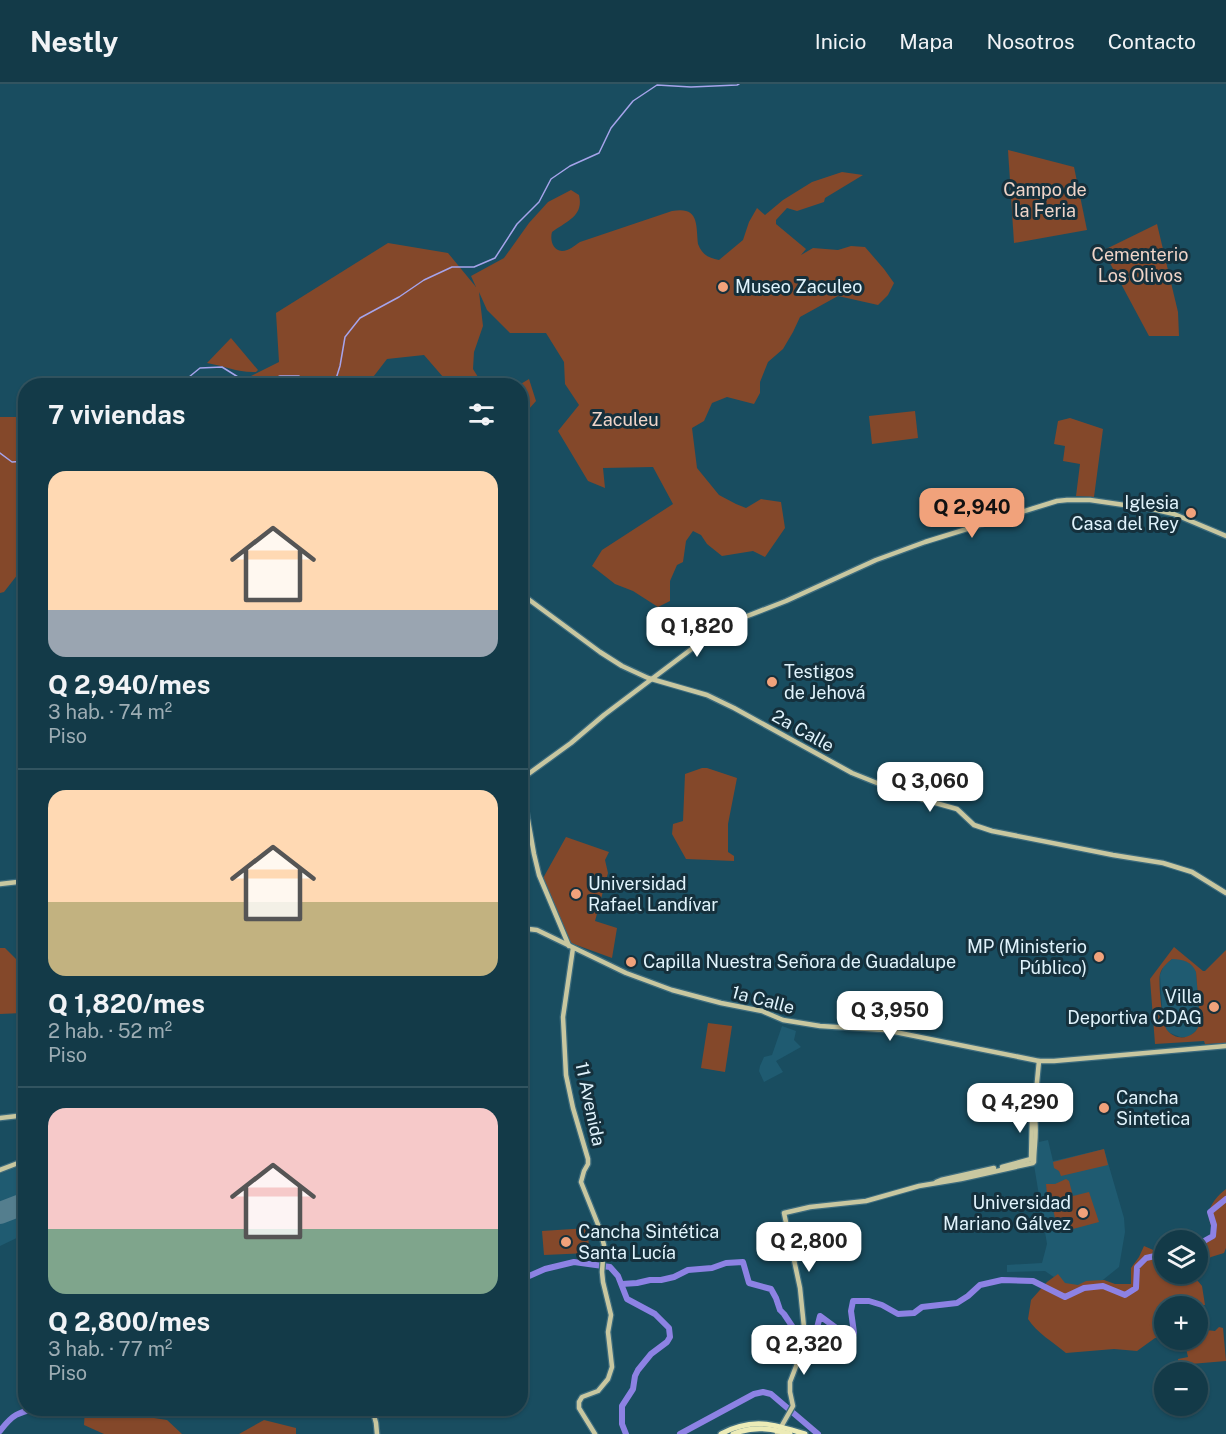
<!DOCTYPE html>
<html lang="es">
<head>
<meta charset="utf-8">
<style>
  body { margin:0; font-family:"Public Sans",sans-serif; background:#204552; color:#f1f3f6; height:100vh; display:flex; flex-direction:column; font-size:22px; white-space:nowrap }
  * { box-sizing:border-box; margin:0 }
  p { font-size:20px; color:#9dadb4 }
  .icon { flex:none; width:33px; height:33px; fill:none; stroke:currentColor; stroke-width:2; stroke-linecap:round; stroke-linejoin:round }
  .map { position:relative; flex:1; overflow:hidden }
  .sheet { position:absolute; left:18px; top:294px; width:510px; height:1038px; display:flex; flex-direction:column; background:#133a48; border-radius:24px; box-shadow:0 2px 4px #0004,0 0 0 2px #325460 }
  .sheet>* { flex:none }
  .tools { position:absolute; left:1154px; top:1146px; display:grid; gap:12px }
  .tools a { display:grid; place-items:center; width:54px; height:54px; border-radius:50%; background:#133a48; box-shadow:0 2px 4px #0004,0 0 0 2px #325460; font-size:30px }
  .price { position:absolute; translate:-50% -51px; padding:0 14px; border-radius:12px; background:#fff; color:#222; font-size:20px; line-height:39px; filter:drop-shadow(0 2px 3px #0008) }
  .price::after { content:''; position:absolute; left:50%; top:36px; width:18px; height:14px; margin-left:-9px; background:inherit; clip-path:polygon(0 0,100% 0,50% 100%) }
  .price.active { background:#f1a27b; color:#111 }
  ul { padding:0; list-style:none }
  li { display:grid; align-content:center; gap:12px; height:318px; padding:0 30px }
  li+li { border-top:2px solid #325460 }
  li span { display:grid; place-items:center; height:186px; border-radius:18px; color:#555 }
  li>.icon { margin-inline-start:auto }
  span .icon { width:108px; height:108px; fill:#fffc; stroke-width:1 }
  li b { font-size:26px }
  h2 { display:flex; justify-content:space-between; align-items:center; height:72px; padding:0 30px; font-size:26px }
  header { display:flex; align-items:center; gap:36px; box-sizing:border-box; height:84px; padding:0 30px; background:#133a48; border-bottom:2px solid #325460 }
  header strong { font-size:28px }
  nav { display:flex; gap:33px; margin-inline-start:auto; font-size:21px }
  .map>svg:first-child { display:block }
  .built { fill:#1f5b71 }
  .green { fill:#84482a; fill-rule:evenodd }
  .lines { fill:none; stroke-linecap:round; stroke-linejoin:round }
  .stream { stroke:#a6a4eb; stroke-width:1.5 }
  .river { stroke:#8d82e4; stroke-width:6 }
  .runway { stroke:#547e8e; stroke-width:22 }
  .secondary-casing { stroke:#3d6b7c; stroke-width:7 }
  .primary-casing { stroke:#3d6b7c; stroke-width:8 }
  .secondary { stroke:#c8c7a0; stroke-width:4.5 }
  .primary { stroke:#ecebb7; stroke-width:5 }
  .poi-dot { fill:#f1a27b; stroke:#15303c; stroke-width:2 }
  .labels { text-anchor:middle; stroke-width:6; stroke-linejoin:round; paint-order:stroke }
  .park-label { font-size:18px; fill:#efd4c8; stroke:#15303c }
  .poi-label { font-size:18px; fill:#e0f3fc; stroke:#15303c; text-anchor:start }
  .street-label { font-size:18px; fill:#e0f3fc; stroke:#15303c }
</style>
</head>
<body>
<header>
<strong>Nestly</strong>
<nav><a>Inicio</a><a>Mapa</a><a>Nosotros</a><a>Contacto</a></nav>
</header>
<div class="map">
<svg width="1226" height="1350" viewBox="0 0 1226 1350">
  <rect width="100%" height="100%" fill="#194d60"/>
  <!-- built -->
  <g class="built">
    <path d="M1172 875H1181L1188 878 1195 884 1196 888 1200 938 1198 945 1189 953H1180L1170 949 1166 946 1163 937 1160 891 1164 881Z"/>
    <path d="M782 942 796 947 794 956 801 963 776 977 783 988 764 998 759 987 760 982 764 973 772 971Z"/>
    <path d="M1048 1056 1053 1077 1104 1065 1124 1134 1125 1148 1119 1183 1099 1199 1074 1204 1061 1198 1045 1187 1007 1188V1181L1042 1179 1047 1160 1034 1081 1039 1058Z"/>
    <path d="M25 1080V1150L0 1162V1090Z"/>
  </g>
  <!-- green -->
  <g class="green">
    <path d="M1008 66 1074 83 1087 146 1014 159Z"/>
    <path d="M842 88 863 91 825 114 824 118 797 127 787 124 776 136V140L806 165 801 171 813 164 838 166 851 162 865 163 884 185 894 199 888 211 878 221 838 212 800 233 793 248 783 265 768 278 760 298V309L754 320 727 313 712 319 704 337 692 344 697 384 719 411 736 420 746 424 761 415 781 418 785 444 765 473 753 467 722 472 707 460 701 451 693 447 686 457 683 478 677 481 670 497V517L658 523 633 507 615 500 592 482 602 466 673 420 653 383 603 384 605 404 588 397 558 347 579 321 565 300 564 278 546 249H510L487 226 479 208 483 242 474 268 473 285 483 301H450L424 271 387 275 367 301H233L279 278 276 229 388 159 448 169 476 203 471 192 504 174 529 139 548 118 571 106 579 111C584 132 567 137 552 148 550 155 552 166 562 167 569 167 575 161 580 158L672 127C699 122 696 140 698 160 702 171 709 174 719 176L743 156 749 138 757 124 765 131 783 116 812 98Z"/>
    <path d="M1157 140 1178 228 1179 252H1149L1104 168V166Z"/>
    <path d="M231 254 258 286 256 288C239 289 224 282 207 279Z"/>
    <path d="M169 292 208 301H121Z"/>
    <path d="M529 295 536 317 521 334 520 302 519 301Z"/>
    <path d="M915 327 918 354 872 360 869 332Z"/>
    <path d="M0 333H26L25 481 4 508 0 509Z"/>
    <path d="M1070 334 1103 345 1094 413 1076 412 1080 380 1063 377 1065 362 1054 360 1058 337Z"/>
    <path d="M702 684H707L737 694 728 740V768L734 772V777L686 775 672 750 673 740 683 737 685 690Z"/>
    <path d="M566 753 609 768 605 776 608 789 595 837 617 844 612 874 571 859 542 796Z"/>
    <path d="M1174 863 1203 887H1205L1226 866V959L1205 960 1204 957 1155 960 1150 895ZM1172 875C1183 875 1192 878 1196 888L1200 938C1197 954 1177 959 1167 946 1162 940 1158 897 1160 890 1162 883 1167 879 1172 875Z"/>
    <path d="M0 864H5L21 880 23 929 0 930Z"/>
    <path d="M708 939 732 942 725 988 701 984Z"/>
    <path d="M1104 1065 1108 1081 1061 1092 1059 1087 1054 1084 1053 1078Z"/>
    <path d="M1066 1095 1069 1097 1073 1112 1089 1108 1099 1138 1058 1149 1050 1110H1047L1046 1100H1055Z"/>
    <path d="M1226 1105V1164L1224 1169 1211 1173 1197 1182V1160L1212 1150C1213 1143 1208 1137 1209 1130 1209 1121 1219 1110 1226 1105Z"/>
    <path d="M588 1144 589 1169 544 1171 542 1147Z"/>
    <path d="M1144 1162 1158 1168H1164V1190H1192L1202 1202 1205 1221 1164 1222V1256H1166L1162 1259 1160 1254H1155L1137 1267 1114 1265 1066 1269C1053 1258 1037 1249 1028 1235L1031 1216 1047 1198 1058 1190 1065 1199 1078 1201 1086 1197 1104 1196 1115 1200H1131V1184L1139 1173Z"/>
    <path d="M1219 1243 1223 1244 1226 1277 1179 1281 1178 1275 1188 1273 1184 1256H1197V1245L1215 1247Z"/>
    <path d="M85 1325H116L128 1330 167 1336 182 1350H104L84 1341Z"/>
    <path d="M264 1336 296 1344V1350H239Z"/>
  </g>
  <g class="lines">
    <!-- stream -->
    <g class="stream">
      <path d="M178 302 200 284 222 283 246 298 255 300 262 299 280 292H299L313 302"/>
      <path d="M332 302 335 298 340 282 345 253 360 234 399 213 424 196 452 183H474L495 174 517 140 539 118 551 95 570 82 599 69 611 44 633 17 657 1 691 3 737 1 739 0"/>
      <path d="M0 369 12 378 26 377"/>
    </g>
    <!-- river -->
    <g class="river">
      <path d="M1197 1161 1213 1152 1214 1141 1210 1128 1226 1115"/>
      <path d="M520 1196 545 1185 574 1178 610 1183 618 1192 627 1215 655 1230 669 1244 670 1253 667 1258 651 1270 638 1286 635 1292 633 1305 622 1322V1340L626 1350"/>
      <path d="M622 1200 637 1199 650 1196H661L674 1193 688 1186 712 1184 726 1179 743 1178 749 1199 771 1205 776 1214 780 1226 784 1230 802 1257 811 1259 815 1252 820 1232 847 1252 854 1249 851 1227 853 1217H869L882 1221 898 1230 914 1229 922 1223 957 1219 968 1212 980 1201 1002 1196 1033 1197 1065 1213 1084 1204 1103 1202 1125 1211 1136 1204 1137 1183 1146 1174 1164 1170"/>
      <path d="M0 1347C13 1330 17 1329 38 1324"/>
      <path d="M680 1350 754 1310 763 1308 771 1310 818 1350"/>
    </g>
    <!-- runway -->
    <path class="runway" d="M0 1129 26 1119"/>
    <!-- secondary casing -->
    <g class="secondary-casing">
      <g id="secondary">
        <path d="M520 509 600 568 622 582 648 594 707 611 734 624 852 689 907 711 957 725 974 741 992 747 1113 771 1163 779 1192 788 1226 809"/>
        <path d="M520 691 534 770 539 791 569 862"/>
        <path d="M520 696 571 659 604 631 730 536H737L786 517 876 476 925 458 1057 417 1067 416H1090L1152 425 1174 430 1226 452"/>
        <path d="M0 800 26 797"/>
        <path d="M520 844 537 846 626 889 645 896 672 906 721 919 762 927 783 936 820 942 885 946 1039 977H1054L1226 962"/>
        <path d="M573 864 563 933 566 991 573 1024 588 1075V1080L584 1087 581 1098 599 1143 604 1161 602 1188 603 1198 611 1231 608 1248 612 1283 608 1295 598 1307 582 1313 579 1318V1324L595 1350"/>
        <path d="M0 1034 26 1031"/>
        <path d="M1002 1083 1031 1075 1032 1033 1034 1029 1039 977"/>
        <path d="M0 1086 26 1076"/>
        <path d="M936 1098 941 1096 994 1084"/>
        <path d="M372 1324 376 1339 377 1350"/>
        <path d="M777 1350 793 1322 790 1308V1298L805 1259V1253L800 1204 784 1129 810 1123 866 1117 919 1102 961 1095 1033 1079 1034 1078C1034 1062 1038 1045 1034 1029"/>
      </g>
    </g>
    <!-- primary casing -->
    <g class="primary-casing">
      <g id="primary">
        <path d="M721 1350C752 1333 774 1340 805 1350"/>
        <path d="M733 1350C753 1342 770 1344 790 1350"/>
      </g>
    </g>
    <!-- secondary -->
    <use href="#secondary" class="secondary"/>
    <!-- primary -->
    <use href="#primary" class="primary"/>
  </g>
  <!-- markers -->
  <g class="poi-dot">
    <circle cx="723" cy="203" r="6"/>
    <circle cx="1191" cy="429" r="6"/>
    <circle cx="772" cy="598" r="6"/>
    <circle cx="576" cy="810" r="6"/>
    <circle cx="1099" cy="873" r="6"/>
    <circle cx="631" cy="878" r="6"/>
    <circle cx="1214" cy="923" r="6"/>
    <circle cx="1104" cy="1024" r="6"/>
    <circle cx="1083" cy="1129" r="6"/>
    <circle cx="566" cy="1158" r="6"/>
  </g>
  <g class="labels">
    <!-- park labels -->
    <g class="park-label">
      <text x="1045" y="112">Campo de<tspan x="1045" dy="21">la Feria</tspan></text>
      <text x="1140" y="177">Cementerio<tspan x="1140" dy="21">Los Olivos</tspan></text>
      <text x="625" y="342">Zaculeu</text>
    </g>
    <!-- poi labels -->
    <g class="poi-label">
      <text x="735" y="209">Museo Zaculeo</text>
      <text x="1179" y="425" text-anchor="end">Iglesia<tspan x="1179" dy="21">Casa del Rey</tspan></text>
      <text x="784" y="594">Testigos<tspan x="784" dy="21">de Jehová</tspan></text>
      <text x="588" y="806">Universidad<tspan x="588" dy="21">Rafael Landívar</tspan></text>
      <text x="1087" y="869" text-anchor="end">MP (Ministerio<tspan x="1087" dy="21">Público)</tspan></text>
      <text x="643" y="884">Capilla Nuestra Señora de Guadalupe</text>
      <text x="1202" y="919" text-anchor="end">Villa<tspan x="1202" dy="21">Deportiva CDAG</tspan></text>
      <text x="1116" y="1020">Cancha<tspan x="1116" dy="21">Sintetica</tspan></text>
      <text x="1071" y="1125" text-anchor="end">Universidad<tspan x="1071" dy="21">Mariano Gálvez</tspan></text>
      <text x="578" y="1154">Cancha Sintética<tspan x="578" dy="21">Santa Lucía</tspan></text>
    </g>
    <!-- street labels -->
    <g class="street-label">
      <text transform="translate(803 647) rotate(29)" y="6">2a Calle</text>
      <text transform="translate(763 916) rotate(15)" y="6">1a Calle</text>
      <text transform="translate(590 1020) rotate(78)" y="6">11 Avenida</text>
    </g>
  </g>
</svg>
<div class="tools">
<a><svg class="icon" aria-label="layers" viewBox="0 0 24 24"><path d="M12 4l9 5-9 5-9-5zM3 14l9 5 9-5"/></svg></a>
<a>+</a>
<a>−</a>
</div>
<b class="price active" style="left:972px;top:455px">Q 2,940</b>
<b class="price" style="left:697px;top:574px">Q 1,820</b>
<b class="price" style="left:930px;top:729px">Q 3,060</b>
<b class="price" style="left:890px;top:958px">Q 3,950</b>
<b class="price" style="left:1020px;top:1050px">Q 4,290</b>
<b class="price" style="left:809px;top:1189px">Q 2,800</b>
<b class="price" style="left:804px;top:1292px">Q 2,320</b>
<section class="sheet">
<h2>7 viviendas<svg class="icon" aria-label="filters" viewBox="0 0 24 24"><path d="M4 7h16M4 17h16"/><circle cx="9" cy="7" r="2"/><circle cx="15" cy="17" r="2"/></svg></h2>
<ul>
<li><span style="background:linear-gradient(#ffd9b3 75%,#9aa5b1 0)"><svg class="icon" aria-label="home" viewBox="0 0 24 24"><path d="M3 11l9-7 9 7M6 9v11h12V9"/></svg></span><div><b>Q 2,940/mes</b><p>3 hab. · 74 m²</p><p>Piso</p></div></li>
<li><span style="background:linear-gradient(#ffd9b3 60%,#c2b280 0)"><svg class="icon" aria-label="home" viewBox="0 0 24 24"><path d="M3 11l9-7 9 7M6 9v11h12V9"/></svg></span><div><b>Q 1,820/mes</b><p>2 hab. · 52 m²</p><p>Piso</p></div></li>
<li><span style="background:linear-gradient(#f6c9c9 65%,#7fa58c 0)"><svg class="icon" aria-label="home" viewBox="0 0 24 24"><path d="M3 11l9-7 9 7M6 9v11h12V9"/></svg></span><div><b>Q 2,800/mes</b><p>3 hab. · 77 m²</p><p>Piso</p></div></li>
</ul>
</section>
</div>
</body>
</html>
